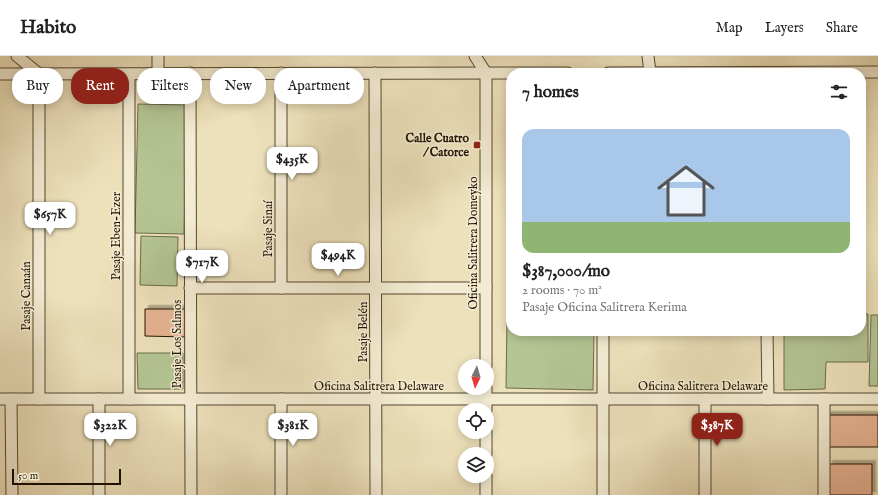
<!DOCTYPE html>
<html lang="en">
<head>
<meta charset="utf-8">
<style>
  body { margin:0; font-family:"IM FELL English",serif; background:#f6f6f6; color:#222; height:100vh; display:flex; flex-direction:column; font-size:15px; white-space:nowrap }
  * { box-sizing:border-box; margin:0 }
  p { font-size:13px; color:#767676 }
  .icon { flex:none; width:22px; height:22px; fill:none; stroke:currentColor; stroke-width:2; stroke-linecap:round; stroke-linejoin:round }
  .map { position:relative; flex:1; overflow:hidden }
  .side { position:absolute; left:506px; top:12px; width:360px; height:268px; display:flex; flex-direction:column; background:#fff; border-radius:16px; box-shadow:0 2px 10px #0003 }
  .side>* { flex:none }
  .guide { position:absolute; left:12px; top:12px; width:380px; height:36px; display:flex; gap:8px }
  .needle { width:26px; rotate:185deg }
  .fabs { position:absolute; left:458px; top:303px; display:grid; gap:8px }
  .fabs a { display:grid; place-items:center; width:36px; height:36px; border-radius:50%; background:#fff; box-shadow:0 2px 10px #0003; font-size:20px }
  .scale { position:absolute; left:12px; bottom:10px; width:109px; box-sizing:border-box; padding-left:4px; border:2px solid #221301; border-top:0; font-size:11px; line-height:14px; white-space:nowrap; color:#221301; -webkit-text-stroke:3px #f3ecd3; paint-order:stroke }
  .price { position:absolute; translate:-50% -34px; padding:0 9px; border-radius:8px; background:#fff; color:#222; font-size:13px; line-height:26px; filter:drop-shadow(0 1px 2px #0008) }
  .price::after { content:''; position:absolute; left:50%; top:24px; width:12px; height:9px; margin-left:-6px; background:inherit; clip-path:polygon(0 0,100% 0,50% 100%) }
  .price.current { background:#8f2418; color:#fff }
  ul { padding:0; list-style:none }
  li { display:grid; align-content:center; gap:8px; height:212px; padding:0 16px }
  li+li { border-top:1px solid #e0e0e0 }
  li span { display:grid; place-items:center; height:124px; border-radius:12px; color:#555 }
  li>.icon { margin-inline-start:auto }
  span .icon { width:72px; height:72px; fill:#fffc; stroke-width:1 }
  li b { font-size:17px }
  h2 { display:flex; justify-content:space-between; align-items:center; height:48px; padding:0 16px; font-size:17px }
  .pill { padding:0 14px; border-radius:16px; background:#fff; box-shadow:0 2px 10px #0003; font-size:14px; line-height:36px }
  .pill.current { background:#8f2418; color:#fff }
  header { display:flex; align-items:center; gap:24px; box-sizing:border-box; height:56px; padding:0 20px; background:#fff; border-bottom:1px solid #e0e0e0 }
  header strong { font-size:19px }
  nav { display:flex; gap:22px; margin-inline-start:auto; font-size:14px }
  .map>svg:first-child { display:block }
  .green { fill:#b4c493; stroke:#6b6c4a }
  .building { fill:#e6b393; stroke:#221301; filter:url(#shadow) }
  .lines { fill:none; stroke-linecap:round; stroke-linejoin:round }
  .minor-casing { stroke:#554630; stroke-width:13 }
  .minor { stroke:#f3ecd3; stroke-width:11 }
  .poi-dot { fill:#8f2418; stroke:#f3ecd3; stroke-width:1.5 }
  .labels { text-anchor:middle; stroke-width:3; stroke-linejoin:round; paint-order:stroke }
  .poi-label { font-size:12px; font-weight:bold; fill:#221301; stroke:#f3ecd3; text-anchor:end }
  .street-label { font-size:12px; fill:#221301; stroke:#f3ecd3 }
</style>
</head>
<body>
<header>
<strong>Habito</strong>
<nav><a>Map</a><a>Layers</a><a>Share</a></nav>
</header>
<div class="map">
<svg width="878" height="439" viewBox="0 0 878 439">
  <defs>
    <filter id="shadow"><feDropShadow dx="3.5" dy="-3.5" stdDeviation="0" flood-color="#0004"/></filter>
  </defs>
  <rect width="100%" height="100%" fill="#ede1bb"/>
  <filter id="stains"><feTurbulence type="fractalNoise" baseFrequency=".005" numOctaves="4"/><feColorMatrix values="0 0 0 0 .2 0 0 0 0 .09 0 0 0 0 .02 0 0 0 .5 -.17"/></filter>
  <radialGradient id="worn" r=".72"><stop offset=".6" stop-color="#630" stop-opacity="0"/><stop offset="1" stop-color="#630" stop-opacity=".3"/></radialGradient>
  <!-- green -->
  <g class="green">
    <path d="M138 48 187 49 184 178 135 177Z"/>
    <path d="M141 180 178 181 177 230 140 229Z"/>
    <path d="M508 192H511V275H594L593 334 506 332Z"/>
    <path d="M861 258H868V306H826L825 333 784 334V275H861Z"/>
    <path d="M871 259H878V330H869Z"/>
    <path d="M137 297H183V333H138Z"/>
  </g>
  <!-- building -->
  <g class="building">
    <path d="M145 253H186V281L145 280Z"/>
    <path d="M827 359H878V391H826Z"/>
    <rect x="829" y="408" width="43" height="31"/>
  </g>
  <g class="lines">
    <!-- minor casing -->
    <g class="minor-casing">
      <g id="minor">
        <path d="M17 0 39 18V343"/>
        <path d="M158 0V18"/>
        <path d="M475 0 486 17V310"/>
        <path d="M648 0 650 16"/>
        <path d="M190 17 191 439"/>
        <path d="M281 17V232"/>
        <path d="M375 17 376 439"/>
        <path d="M608 17 878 16"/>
        <path d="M0 18 568 17"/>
        <path d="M129 18V343"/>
        <path d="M190 232H486"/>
        <path d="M603 275V439"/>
        <path d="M767 275 768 343"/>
        <path d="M486 332V354"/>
        <path d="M0 343H878"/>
        <path d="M11 343 12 439"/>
        <path d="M99 343V439"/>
        <path d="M281 343V439"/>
        <path d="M705 343V439"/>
        <path d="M824 343V439"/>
        <path d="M486 376V398"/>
        <path d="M486 420V439"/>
      </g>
    </g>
    <!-- minor -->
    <use href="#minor" class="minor"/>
  </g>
  <!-- markers -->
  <rect class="poi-dot" x="473" y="85" width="8" height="8" rx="2"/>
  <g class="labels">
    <!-- poi labels -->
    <g class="poi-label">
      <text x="469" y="86">Calle Cuatro<tspan x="469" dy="14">/ Catorce</tspan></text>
    </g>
    <!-- street labels -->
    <g class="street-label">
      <text transform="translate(268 173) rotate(-90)" y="4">Pasaje Sinaí</text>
      <text transform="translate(116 180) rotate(-90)" y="4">Pasaje Eben-Ezer</text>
      <text transform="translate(473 187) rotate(-90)" y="4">Oficina Salitrera Domeyko</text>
      <text transform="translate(26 240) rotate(-90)" y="4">Pasaje Canaán</text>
      <text transform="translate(363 276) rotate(-90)" y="4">Pasaje Belén</text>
      <text transform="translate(177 288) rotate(-90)" y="4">Pasaje Los Salmos</text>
      <text x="379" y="334">Oficina Salitrera Delaware</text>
      <text x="703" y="334">Oficina Salitrera Delaware</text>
    </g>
  </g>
  <rect width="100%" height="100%" filter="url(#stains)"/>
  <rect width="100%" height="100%" fill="url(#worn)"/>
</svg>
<div class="fabs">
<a><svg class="needle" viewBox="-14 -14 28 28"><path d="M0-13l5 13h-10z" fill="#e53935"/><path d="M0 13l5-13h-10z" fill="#767676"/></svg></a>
<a><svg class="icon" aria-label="locate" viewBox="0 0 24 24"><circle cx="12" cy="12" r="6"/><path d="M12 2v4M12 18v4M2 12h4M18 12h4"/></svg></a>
<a><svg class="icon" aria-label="layers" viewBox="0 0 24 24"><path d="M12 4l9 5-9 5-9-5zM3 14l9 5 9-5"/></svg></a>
</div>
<div class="scale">50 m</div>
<b class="price" style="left:292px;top:125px">$435K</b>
<b class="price" style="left:50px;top:180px">$657K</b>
<b class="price" style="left:338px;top:221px">$494K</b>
<b class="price" style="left:202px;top:228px">$717K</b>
<b class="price" style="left:110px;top:391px">$322K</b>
<b class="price" style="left:293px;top:391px">$381K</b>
<b class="price current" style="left:717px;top:391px">$387K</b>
<div class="guide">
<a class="pill">Buy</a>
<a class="pill current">Rent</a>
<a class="pill">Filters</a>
<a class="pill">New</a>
<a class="pill">Apartment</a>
</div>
<section class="side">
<h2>7 homes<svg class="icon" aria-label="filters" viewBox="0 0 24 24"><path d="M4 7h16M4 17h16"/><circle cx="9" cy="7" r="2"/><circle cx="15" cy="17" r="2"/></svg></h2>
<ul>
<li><span style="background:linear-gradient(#a9c7e8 75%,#8fb573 0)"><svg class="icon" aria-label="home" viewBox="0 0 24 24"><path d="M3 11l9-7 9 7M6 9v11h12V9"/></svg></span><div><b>$387,000/mo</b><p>2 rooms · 70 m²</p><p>Pasaje Oficina Salitrera Kerima</p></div></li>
</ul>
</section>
</div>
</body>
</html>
